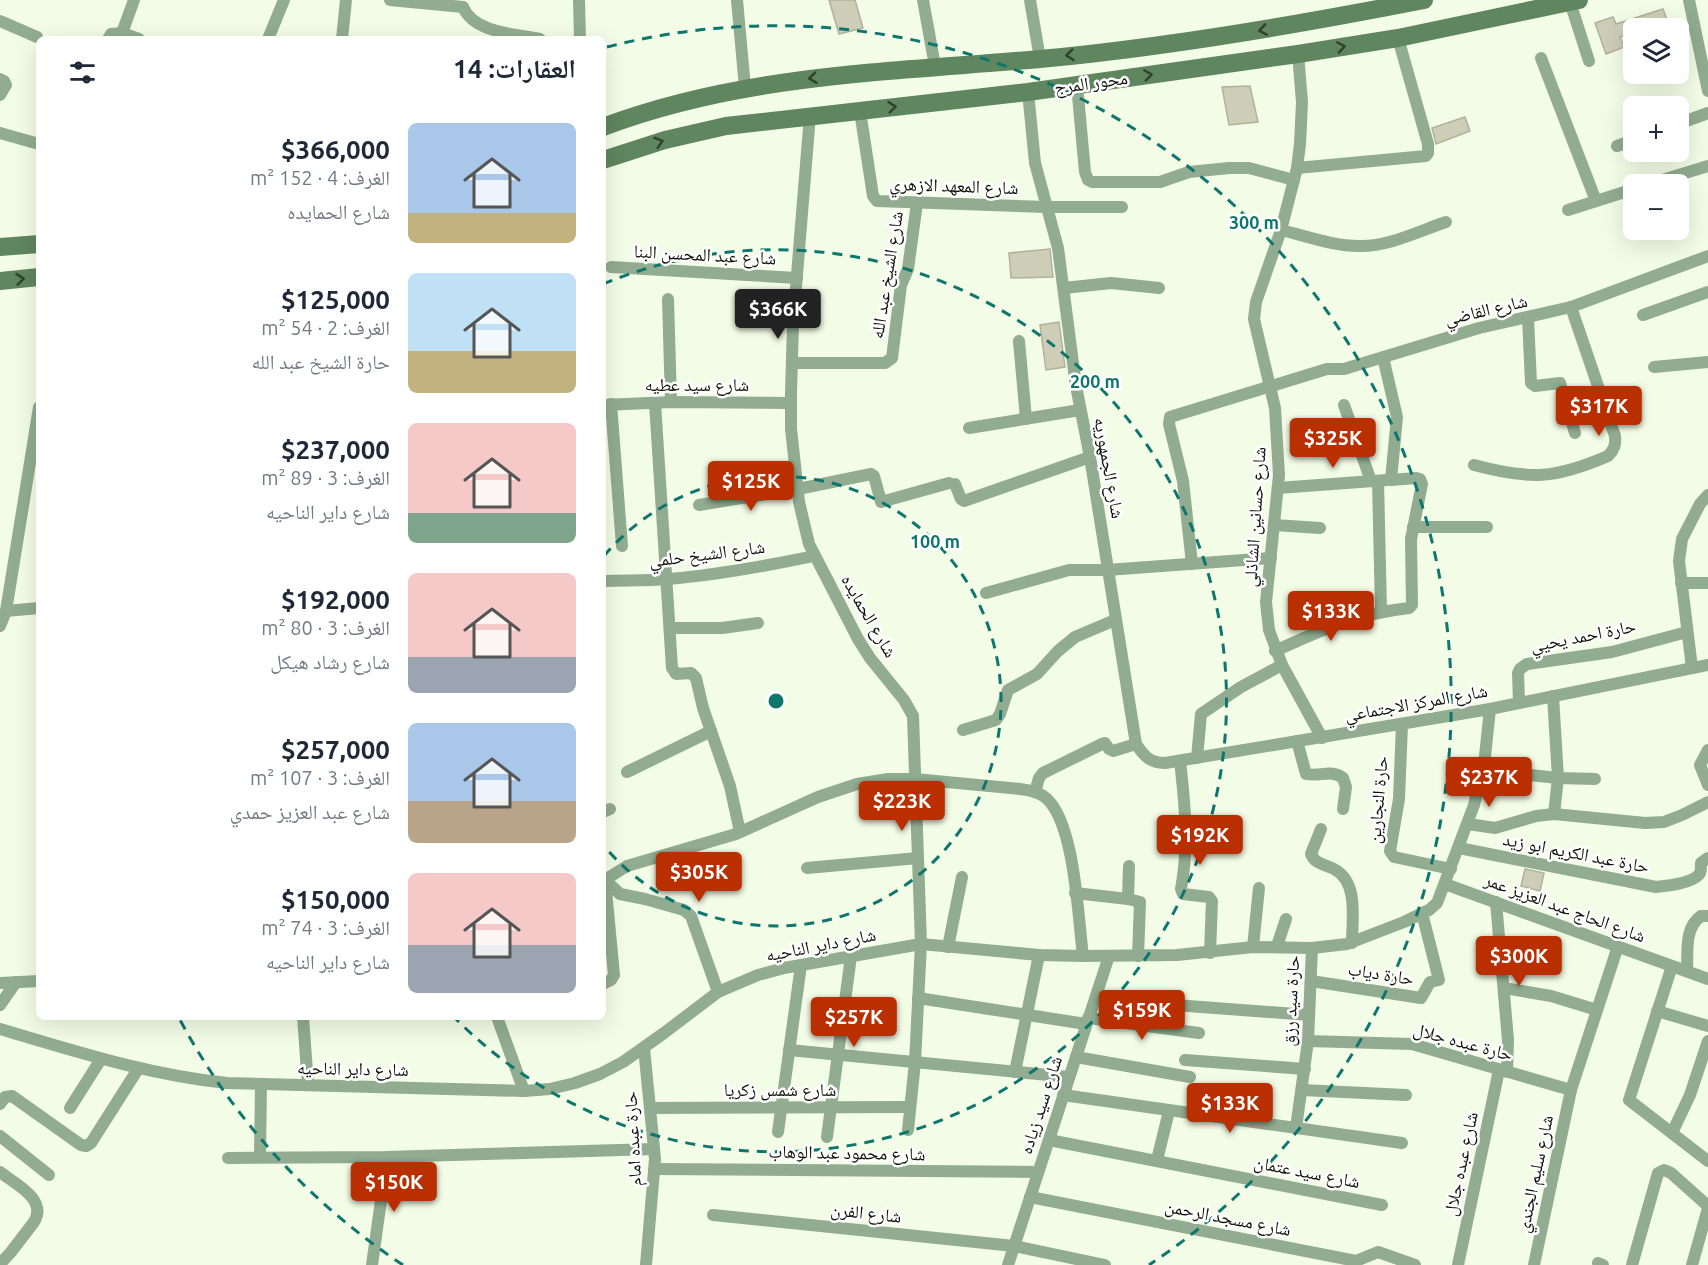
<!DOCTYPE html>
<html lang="ar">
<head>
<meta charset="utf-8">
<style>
  body { margin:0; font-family:Ubuntu,"Noto Naskh Arabic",sans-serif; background:#f2f2f3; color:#1f2937; direction:rtl; height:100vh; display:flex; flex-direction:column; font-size:22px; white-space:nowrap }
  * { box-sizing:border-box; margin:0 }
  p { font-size:20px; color:#747a83 }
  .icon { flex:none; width:33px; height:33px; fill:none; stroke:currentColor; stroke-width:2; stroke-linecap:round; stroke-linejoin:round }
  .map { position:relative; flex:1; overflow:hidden; direction:ltr }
  .sheet { position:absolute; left:36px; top:36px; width:570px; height:984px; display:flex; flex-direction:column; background:#fff; border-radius:9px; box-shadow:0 6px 24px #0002; direction:rtl }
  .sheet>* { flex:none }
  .controls { position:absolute; left:1623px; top:18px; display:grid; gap:12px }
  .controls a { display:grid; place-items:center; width:66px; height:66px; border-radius:9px; background:#fff; box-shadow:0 6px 24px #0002; font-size:30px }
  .price { position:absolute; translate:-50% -51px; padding:0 14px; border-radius:6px; background:#b92f00; color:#fff; font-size:20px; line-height:39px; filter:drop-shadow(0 2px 3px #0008) }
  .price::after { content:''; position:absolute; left:50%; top:36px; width:18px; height:14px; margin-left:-9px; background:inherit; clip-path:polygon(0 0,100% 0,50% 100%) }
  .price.current { background:#222; color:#fff }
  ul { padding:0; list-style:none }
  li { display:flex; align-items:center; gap:18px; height:150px; padding:0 30px }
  li span { display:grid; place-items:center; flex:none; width:168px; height:120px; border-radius:9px; color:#555 }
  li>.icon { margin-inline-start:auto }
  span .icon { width:72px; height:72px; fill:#fffc; stroke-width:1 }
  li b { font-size:26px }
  h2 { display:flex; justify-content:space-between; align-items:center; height:72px; padding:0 30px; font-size:26px }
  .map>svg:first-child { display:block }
  .building { fill:#ceceb8; stroke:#b1b19c; stroke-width:1.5 }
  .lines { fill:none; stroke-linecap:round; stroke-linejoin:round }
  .street { stroke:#91ac90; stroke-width:12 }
  .secondary { stroke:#5f865e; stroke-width:18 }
  .oneway { stroke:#30412d }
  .ring { fill:none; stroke:#0f766e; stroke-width:3; stroke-dasharray:10 8 }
  .labels { text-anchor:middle; stroke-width:5; stroke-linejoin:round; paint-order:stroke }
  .street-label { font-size:18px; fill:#10130c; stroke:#fff }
  .centre { fill:#0f766e; stroke:#fff; stroke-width:3 }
  .ring-label { font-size:18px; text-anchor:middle; font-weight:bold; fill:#0f766e; stroke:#fff; stroke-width:5; stroke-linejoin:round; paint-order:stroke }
</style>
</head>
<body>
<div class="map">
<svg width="1708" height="1265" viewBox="0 0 1708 1265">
  <rect width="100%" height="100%" fill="#f3fce6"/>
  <!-- building -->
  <g class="building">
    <path d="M829 0H855L863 28 839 34Z"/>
    <path d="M1663 9 1670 28H1634V33L1620 37 1624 47 1606 54 1595 23 1613 17 1616 24Z"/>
    <path d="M1250 86 1258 122 1229 125 1222 87Z"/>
    <path d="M1465 117 1470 131 1436 144 1432 128Z"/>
    <path d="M1050 249 1053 277 1011 278 1009 253Z"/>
    <path d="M1059 322 1065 367 1046 370 1040 325Z"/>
    <path d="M1525 869 1544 873 1540 891 1521 886Z"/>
  </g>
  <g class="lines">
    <!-- street -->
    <g class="street">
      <path d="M390 0 463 7"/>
      <path d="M579 0 580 39"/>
      <path d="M737 0 745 88"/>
      <path d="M923 0 935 66"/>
      <path d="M1030 0 1040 59"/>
      <path d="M1689 0 1708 91"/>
      <path d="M1570 2 1589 61"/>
      <path d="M463 7C474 33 515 34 540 39"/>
      <path d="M0 21 37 37"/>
      <path d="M122 33 134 0"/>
      <path d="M108 39 111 34 122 33 139 39"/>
      <path d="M268 39 284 0"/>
      <path d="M342 39 346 0"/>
      <path d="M1298 54 1302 102 1300 144 1297 168 1281 230 1256 302 1254 319 1275 408 1279 475 1266 602 1269 630 1282 665 1322 738"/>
      <path d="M1541 58 1596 201"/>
      <path d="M0 79 4 81 6 85 0 95"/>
      <path d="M1077 85 1085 172 1088 180 1092 182H1160L1189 172 1229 168H1249L1294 180"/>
      <path d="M1028 92 1035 163 1058 248 1076 386 1090 457 1136 744C1144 756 1150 763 1165 763L1490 709 1708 665"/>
      <path d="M860 111 873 196 877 201 1047 207H1122"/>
      <path d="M810 115 793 324 791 393V429L799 502 809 544 858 639 870 658 904 700 913 716 921 944 915 1062 908 1130"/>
      <path d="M1678 124 1708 113"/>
      <path d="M0 133 39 144"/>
      <path d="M1617 146 1634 140"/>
      <path d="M1297 168 1426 156 1428 153V144L1398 38"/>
      <path d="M1649 184 1708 166"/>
      <path d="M1568 210 1634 189"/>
      <path d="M1281 230C1306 236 1333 246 1359 246 1388 247 1419 231 1446 222"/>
      <path d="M611 267 797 278"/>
      <path d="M1064 288 1111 283 1159 288"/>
      <path d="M668 299 671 402"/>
      <path d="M1643 315 1708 292"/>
      <path d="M1528 318 1531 383 1535 386 1560 383 1575 433"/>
      <path d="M1019 341 1026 419"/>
      <path d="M792 363H885L892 358 901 285 908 269 917 203"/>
      <path d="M1654 367 1708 362"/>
      <path d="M655 403 672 668 676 674 691 673 696 678 703 708 730 786 740 832"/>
      <path d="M611 404 622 546"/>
      <path d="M603 405 671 402 791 403"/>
      <path d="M1344 405 1371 481"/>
      <path d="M969 428 1080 410"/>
      <path d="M1474 465C1530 480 1555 479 1608 456 1614 450 1616 445 1615 436L1571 307"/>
      <path d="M1378 481 1381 611"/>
      <path d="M955 484 961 499 964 501 1090 457"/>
      <path d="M1278 488 1387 480"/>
      <path d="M699 505 798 489 871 474 874 476 881 502 949 483"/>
      <path d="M1274 525 1320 528"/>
      <path d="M1413 527H1487"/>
      <path d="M1192 564 1183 481 1169 424 1170 417 1327 369H1344L1479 328 1571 307 1708 256"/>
      <path d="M603 581C625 580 646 581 668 579 717 575 766 566 814 556"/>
      <path d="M1681 583H1708"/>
      <path d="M986 593 1069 570H1107L1271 558"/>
      <path d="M6 611 39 608"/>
      <path d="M0 626 6 611 39 407"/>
      <path d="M670 628H722L758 623"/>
      <path d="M1275 651C1323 629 1356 614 1409 608L1412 605 1411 539 1422 484 1420 479 1416 478 1391 480 1397 417 1383 357"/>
      <path d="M1692 668 1679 561 1682 539 1700 504 1708 495"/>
      <path d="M1553 696 1558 778 1554 814"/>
      <path d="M1519 703 1518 673 1520 669 1527 664 1612 652 1687 632"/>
      <path d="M1402 724 1399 799 1390 851 1394 857 1451 869"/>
      <path d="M963 730 996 720 1000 714 1008 690 1037 674 1058 651 1075 637 1115 620"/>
      <path d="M1297 741 1306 774C1319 777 1332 769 1343 778L1346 787 1343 809"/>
      <path d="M1708 750 1700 765 1708 785"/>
      <path d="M1197 758 1201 714 1241 687 1282 665"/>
      <path d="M1180 761C1185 804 1189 846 1181 889L1183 894 1209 897 1212 901 1210 953"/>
      <path d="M1483 770 1558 778 1595 779"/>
      <path d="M627 772 711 731"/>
      <path d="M1035 792 1039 778 1043 773 1102 744 1105 743 1109 749 1113 751 1136 744"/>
      <path d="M603 812 610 809"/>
      <path d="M1468 824 1495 828 1536 816 1554 814 1645 823 1664 822 1682 815 1708 802"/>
      <path d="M1321 829 1311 854C1315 864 1324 864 1334 869 1359 882 1352 919 1352 943"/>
      <path d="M1459 848 1656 887C1666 886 1695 883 1700 873 1701 871 1701 865 1701 863L1708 858"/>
      <path d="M1129 866 1128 899 1140 902 1138 956"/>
      <path d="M807 868 918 858"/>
      <path d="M605 880 620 894 645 899 684 910 691 916 718 992"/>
      <path d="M603 881 627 866 736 834 818 797 857 784 888 779H915L1020 789C1030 790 1039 792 1046 798 1075 823 1078 918 1083 956"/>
      <path d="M1445 884 1708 979"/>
      <path d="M1075 893 1128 899"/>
      <path d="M1496 902 1508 1040 1507 1072"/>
      <path d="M1277 946 1286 919"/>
      <path d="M948 947 962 877"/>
      <path d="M1253 947 1259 888"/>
      <path d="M1672 966 1629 1100 1708 1161"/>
      <path d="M1687 971C1688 952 1684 928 1701 916H1708"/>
      <path d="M1311 981 1421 998 1430 982 1439 980 1422 913"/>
      <path d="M0 983 39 981"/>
      <path d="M603 984 611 980 614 975 605 880"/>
      <path d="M1504 988 1551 996 1597 1010"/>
      <path d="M918 998 1086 1024"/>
      <path d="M1161 1004 1309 1015"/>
      <path d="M0 1005 16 982"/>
      <path d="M1657 1011 1708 1026"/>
      <path d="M303 1017 308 1085"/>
      <path d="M497 1017 524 1091"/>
      <path d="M1088 1018 1199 1033"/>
      <path d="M0 1029C75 1051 148 1075 227 1083L524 1091 550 1089 575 1083 600 1074 623 1062 664 1033 718 992 758 975 784 968 921 944 1039 955 1083 956 1177 955 1253 947 1312 948 1347 944 1404 922 1429 910 1437 903 1474 805 1485 756 1490 709"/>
      <path d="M1308 1041 1412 1044 1571 1090"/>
      <path d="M644 1048 655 1159 646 1265"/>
      <path d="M789 1050 1069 1077"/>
      <path d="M1076 1057 1190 1077"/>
      <path d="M1185 1060 1305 1069"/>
      <path d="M1015 1072 1039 955"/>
      <path d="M1302 1090 1406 1095"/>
      <path d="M1063 1095 1402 1143"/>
      <path d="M0 1104 5 1097 12 1096 81 1145 86 1146 91 1143 138 1069"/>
      <path d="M70 1108 101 1059"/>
      <path d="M650 1108 910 1107"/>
      <path d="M1296 1128 1308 1041 1312 948"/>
      <path d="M778 1132 801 965"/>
      <path d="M1672 1133 1690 1095 1708 1041"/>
      <path d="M0 1136 49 1175"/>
      <path d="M827 1137 851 956"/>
      <path d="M1049 1140 1382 1205"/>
      <path d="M260 1157 261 1084"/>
      <path d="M228 1158 387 1157 654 1149"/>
      <path d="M1157 1160 1169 1111"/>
      <path d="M655 1169 1038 1172"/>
      <path d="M0 1172C15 1184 48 1199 34 1222L11 1252 0 1264"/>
      <path d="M1030 1197 1356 1261 1378 1252 1415 1265"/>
      <path d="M713 1215 1014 1246 1105 1265"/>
      <path d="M1598 1263 1603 1265"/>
      <path d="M372 1265 387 1157"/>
      <path d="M1008 1265 1109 956"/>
      <path d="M1458 1265 1499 1070"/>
      <path d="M1534 1265 1571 1090 1618 946"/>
      <path d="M1632 1265 1658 1173 1664 1170 1671 1173 1708 1206"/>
      <path d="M1692 1265 1708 1208"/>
    </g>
    <!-- secondary -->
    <g class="secondary">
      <path d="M603 127C743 74 892 72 1040 59 1169 47 1297 25 1424 0"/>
      <path d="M603 160 665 140 726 126 1028 92 1298 54 1398 38 1579 0"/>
      <path d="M0 247 39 244"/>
      <path d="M0 281 39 277"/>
    </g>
  </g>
  <!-- one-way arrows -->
  <defs><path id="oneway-chevron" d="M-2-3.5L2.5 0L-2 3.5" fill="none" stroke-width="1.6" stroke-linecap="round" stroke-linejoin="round" transform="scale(1.5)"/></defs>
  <g class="oneway">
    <use href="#oneway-chevron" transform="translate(1263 30) rotate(171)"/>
    <use href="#oneway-chevron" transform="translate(1341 47) rotate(-9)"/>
    <use href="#oneway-chevron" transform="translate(1070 55) rotate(174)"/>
    <use href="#oneway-chevron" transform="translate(1148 75) rotate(-8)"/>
    <use href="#oneway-chevron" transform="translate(813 78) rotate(173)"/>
    <use href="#oneway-chevron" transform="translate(892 107) rotate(-6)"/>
    <use href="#oneway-chevron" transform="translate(659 142) rotate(-17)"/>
    <use href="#oneway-chevron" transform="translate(20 279) rotate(-6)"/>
  </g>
  <!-- distance rings -->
  <g class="ring">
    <path d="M604 556A225 225 0 1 1 604 846"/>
    <path d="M603 284A451 451 0 1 1 454 1017"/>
    <path d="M403 1265A676 676 0 0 1 179 1018M607 47A676 676 0 0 1 1149 1265"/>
  </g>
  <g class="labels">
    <!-- street labels -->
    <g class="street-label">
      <text transform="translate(1091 83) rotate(-8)" y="6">محور المرج</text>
      <text transform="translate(954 186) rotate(2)" y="6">شارع المعهد الازهري</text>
      <text transform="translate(705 255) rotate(3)" y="6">شارع عبد المحسن البنا</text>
      <text transform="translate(887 275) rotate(-81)" y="6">شارع الشيخ عبد الله</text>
      <text transform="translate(1486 310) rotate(-13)" y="6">شارع القاضي</text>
      <text x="697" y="391">شارع سيد عطيه</text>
      <text transform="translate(1109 468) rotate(80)" y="6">شارع الجمهوريه</text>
      <text transform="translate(1255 517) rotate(-86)" y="6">شارع حسانين الشاذلي</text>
      <text transform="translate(707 554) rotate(-7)" y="6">شارع الشيخ حلمي</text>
      <text transform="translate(869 616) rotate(60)" y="6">شارع الحمايده</text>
      <text transform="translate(1583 636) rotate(-11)" y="6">حارة احمد يحيي</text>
      <text transform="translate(1416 703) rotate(-10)" y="6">شارع المركز الاجتماعي</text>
      <text transform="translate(1378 800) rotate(-85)" y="6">حارة النجارين</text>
      <text transform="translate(1576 853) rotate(11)" y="6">حارة عبد الكريم ابو زيد</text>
      <text transform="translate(1565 908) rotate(20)" y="6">شارع الحاج عبد العزيز عمر</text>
      <text transform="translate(821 945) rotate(-11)" y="6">شارع داير الناحيه</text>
      <text transform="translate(1381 974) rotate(9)" y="6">حارة دياب</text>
      <text transform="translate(1291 1001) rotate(-87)" y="6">حارة سيد رزق</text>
      <text transform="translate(1463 1042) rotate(15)" y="6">حارة عبده جلال</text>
      <text transform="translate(353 1069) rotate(1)" y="6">شارع داير الناحيه</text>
      <text x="780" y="1096">شارع شمس زكريا</text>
      <text transform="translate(1041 1105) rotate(-72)" y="6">شارع سيد زياده</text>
      <text transform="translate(633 1139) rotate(-93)" y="6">حارة عبده امام</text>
      <text transform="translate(847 1153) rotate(1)" y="6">شارع محمود عبد الوهاب</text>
      <text transform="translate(1461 1164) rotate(-78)" y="6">شارع عبده جلال</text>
      <text transform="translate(1307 1172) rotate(11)" y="6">شارع سيد عتمان</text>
      <text transform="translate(1535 1174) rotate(-78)" y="6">شارع سليم الجندي</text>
      <text transform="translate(866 1213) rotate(6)" y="6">شارع الفرن</text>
      <text transform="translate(1228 1218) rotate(11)" y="6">شارع مسجد الرحمن</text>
    </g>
  </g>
  <circle cx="776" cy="701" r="9" class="centre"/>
  <g class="ring-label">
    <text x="1254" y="229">300 m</text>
    <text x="1095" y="388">200 m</text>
    <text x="935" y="548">100 m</text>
  </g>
</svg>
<div class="controls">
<a><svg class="icon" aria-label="layers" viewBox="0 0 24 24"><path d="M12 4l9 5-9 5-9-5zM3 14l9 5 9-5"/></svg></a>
<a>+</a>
<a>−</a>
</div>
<b class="price current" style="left:778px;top:340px">$366K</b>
<b class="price" style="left:1599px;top:437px">$317K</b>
<b class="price" style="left:1333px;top:469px">$325K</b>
<b class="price" style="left:751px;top:512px">$125K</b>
<b class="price" style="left:1331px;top:642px">$133K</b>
<b class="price" style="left:1489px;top:808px">$237K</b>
<b class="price" style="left:902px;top:832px">$223K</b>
<b class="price" style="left:1200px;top:866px">$192K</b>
<b class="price" style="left:699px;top:903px">$305K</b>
<b class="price" style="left:1519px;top:987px">$300K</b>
<b class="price" style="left:1142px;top:1041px">$159K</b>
<b class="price" style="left:854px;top:1048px">$257K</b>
<b class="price" style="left:1230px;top:1134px">$133K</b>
<b class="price" style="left:394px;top:1213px">$150K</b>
<section class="sheet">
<h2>العقارات: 14<svg class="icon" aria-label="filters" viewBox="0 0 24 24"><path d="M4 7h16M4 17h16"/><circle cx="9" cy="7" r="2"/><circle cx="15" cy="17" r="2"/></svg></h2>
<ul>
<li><span style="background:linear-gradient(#a9c7e8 75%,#c2b280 0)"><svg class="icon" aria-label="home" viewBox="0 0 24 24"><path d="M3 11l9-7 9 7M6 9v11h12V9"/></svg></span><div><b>$366,000</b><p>الغرف: 4 · 152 m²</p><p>شارع الحمايده</p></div></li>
<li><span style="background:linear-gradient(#bfe0f5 65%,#c2b280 0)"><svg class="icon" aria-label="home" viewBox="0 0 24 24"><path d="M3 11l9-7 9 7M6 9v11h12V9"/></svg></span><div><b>$125,000</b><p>الغرف: 2 · 54 m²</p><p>حارة الشيخ عبد الله</p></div></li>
<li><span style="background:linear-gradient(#f6c9c9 75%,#7fa58c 0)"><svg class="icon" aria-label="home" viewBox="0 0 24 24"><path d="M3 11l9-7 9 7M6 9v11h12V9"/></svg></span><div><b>$237,000</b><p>الغرف: 3 · 89 m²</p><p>شارع داير الناحيه</p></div></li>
<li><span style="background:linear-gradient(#f6c9c9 70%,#9aa5b1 0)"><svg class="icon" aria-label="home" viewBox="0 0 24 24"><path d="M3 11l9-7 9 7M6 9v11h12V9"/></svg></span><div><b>$192,000</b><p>الغرف: 3 · 80 m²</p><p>شارع رشاد هيكل</p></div></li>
<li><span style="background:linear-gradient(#a9c7e8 65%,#b9a48a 0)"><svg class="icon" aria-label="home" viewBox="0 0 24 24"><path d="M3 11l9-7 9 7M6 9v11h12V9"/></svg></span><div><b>$257,000</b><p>الغرف: 3 · 107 m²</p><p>شارع عبد العزيز حمدي</p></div></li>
<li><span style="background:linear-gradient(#f6c9c9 60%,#9aa5b1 0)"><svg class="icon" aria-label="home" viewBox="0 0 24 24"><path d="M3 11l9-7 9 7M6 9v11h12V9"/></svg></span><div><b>$150,000</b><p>الغرف: 3 · 74 m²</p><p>شارع داير الناحيه</p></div></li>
</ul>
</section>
</div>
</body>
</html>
